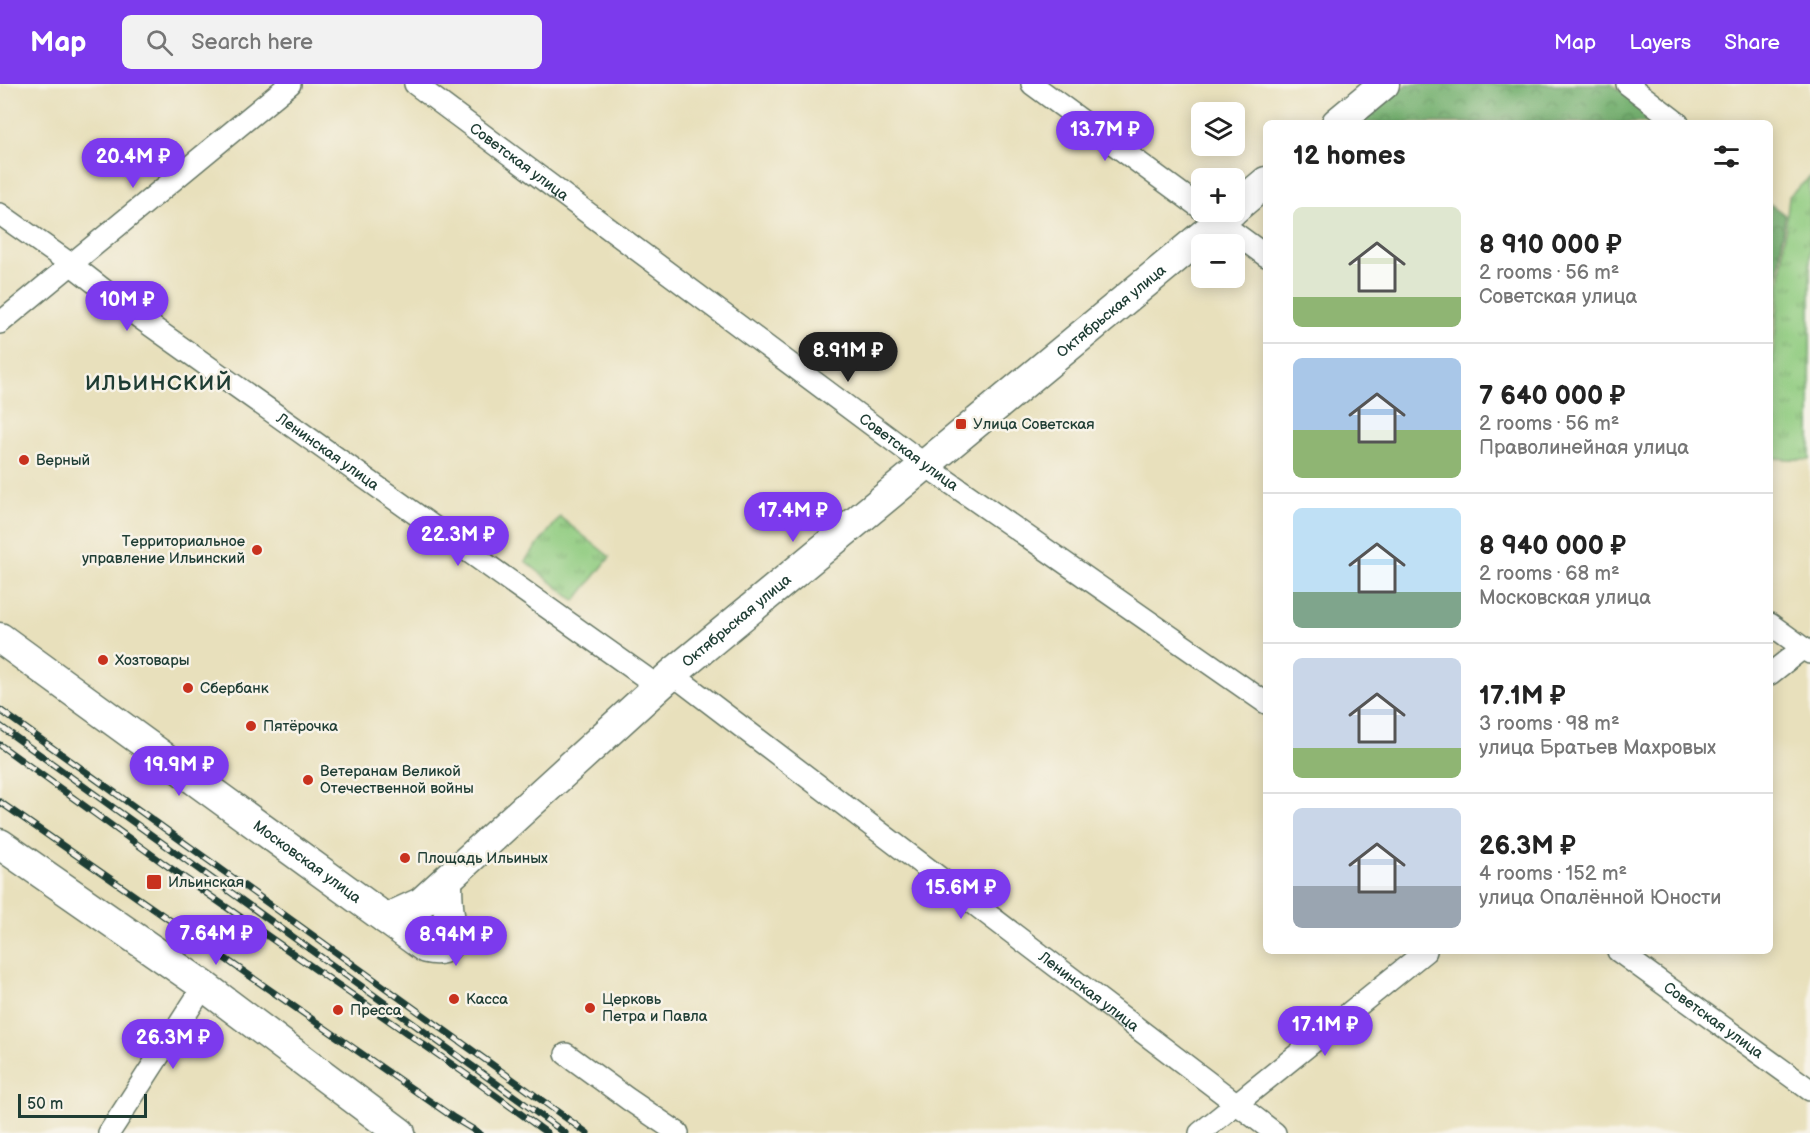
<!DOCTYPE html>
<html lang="en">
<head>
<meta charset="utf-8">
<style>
  body { margin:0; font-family:"Balsamiq Sans",sans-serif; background:#f2f2f2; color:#222; height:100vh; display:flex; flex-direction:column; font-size:22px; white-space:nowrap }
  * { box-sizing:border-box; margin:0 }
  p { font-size:20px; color:#767676 }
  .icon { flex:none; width:33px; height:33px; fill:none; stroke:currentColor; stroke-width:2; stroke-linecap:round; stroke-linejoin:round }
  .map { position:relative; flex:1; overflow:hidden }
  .side { position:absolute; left:1263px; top:36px; width:510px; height:834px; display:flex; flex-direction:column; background:#fff; border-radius:9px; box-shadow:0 3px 15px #0003 }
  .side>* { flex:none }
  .fabs { position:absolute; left:1191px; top:18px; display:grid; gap:12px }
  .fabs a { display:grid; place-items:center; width:54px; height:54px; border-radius:9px; background:#fff; box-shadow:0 3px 15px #0003; font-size:30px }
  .scale { position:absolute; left:18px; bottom:15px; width:129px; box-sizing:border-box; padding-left:6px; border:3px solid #1f3d34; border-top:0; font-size:16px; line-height:21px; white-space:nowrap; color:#1f3d34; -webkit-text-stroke:4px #f7f3e8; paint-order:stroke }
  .price { position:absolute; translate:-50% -51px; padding:0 14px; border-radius:21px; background:#7c3aed; color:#fff; font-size:20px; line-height:39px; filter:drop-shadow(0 2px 3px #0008) }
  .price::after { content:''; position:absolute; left:50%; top:36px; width:18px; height:14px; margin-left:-9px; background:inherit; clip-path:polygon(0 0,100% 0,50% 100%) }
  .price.on { background:#222; color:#fff }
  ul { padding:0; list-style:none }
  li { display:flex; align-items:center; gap:18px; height:150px; padding:0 30px }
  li+li { border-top:2px solid #e0e0e0 }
  li span { display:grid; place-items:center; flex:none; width:168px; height:120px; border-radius:9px; color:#555 }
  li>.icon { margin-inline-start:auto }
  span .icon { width:72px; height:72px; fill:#fffc; stroke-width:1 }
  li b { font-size:26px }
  h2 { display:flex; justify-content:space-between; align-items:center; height:72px; padding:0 30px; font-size:26px }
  header { display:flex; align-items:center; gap:36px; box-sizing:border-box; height:84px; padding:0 30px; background:#7c3aed; color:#fff }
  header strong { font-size:28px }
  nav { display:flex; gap:33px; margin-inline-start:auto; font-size:21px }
  .search { width:420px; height:54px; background:#f2f2f2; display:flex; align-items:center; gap:15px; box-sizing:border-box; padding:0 21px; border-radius:9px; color:#767676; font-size:22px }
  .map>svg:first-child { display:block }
  .forest { fill:url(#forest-crowns); stroke:#4a7652; stroke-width:1.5 }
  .park { fill:url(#park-tufts); stroke:#58845a; stroke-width:1.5 }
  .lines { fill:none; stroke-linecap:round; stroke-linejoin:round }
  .minor-casing { stroke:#657664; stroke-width:24 }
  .secondary-casing { stroke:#657664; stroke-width:33 }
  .minor { stroke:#fff; stroke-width:21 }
  .secondary { stroke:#fff; stroke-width:30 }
  .rail-casing { stroke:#1f3d34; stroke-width:7 }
  .rail { stroke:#f7f3e8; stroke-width:4.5; stroke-dasharray:14; stroke-linecap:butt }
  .poi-dot { fill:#c8321e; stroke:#f7f3e8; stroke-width:2 }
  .labels { text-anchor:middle; stroke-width:5; stroke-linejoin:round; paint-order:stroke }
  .street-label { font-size:15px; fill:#1f3d34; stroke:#f7f3e8 }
  .poi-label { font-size:15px; fill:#1f3d34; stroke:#f7f3e8; text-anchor:start }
  .district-label { font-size:21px; font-weight:bold; letter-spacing:1.5px; fill:#1f3d34; stroke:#f7f3e8 }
</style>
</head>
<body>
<header>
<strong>Map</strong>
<div class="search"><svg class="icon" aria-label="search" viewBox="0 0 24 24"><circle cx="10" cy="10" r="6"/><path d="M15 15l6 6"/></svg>Search here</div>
<nav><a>Map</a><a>Layers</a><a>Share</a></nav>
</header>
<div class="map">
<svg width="1810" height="1049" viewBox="0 0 1810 1049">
  <defs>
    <pattern id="forest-crowns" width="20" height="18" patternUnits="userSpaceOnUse" patternTransform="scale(1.5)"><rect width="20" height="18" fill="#74b06f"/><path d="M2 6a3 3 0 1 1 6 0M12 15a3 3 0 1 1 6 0" fill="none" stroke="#5f905c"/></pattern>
    <pattern id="park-tufts" width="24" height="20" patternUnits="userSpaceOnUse" patternTransform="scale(1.5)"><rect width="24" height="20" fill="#91cc81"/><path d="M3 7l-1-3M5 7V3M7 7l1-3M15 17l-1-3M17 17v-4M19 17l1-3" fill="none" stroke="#76a76a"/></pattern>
  </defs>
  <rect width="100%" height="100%" fill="#f7f3e8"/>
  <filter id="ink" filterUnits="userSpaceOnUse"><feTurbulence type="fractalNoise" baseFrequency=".0167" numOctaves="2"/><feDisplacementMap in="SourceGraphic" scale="12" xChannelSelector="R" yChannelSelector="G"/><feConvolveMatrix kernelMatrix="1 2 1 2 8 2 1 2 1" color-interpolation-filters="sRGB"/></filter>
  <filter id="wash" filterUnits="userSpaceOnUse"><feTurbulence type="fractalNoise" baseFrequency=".008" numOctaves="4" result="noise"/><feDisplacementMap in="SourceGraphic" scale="24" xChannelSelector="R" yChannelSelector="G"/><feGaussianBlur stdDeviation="1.35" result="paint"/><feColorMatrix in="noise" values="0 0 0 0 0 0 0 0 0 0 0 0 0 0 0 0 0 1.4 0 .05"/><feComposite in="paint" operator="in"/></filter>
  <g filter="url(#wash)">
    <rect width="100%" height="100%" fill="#e8e0bc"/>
    <!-- forest -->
    <g class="forest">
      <path d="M1407 0H1611L1663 39H1359Z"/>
      <path d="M1770 120 1785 131 1770 260Z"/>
    </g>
    <!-- park -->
    <g class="park">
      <path d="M1810 93V376L1770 374V298L1789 112Z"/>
      <path d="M560 433 610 473 575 517 525 477Z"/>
    </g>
  </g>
  <g filter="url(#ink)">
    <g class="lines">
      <!-- minor casing -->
      <g class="minor-casing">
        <g id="minor">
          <path id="s1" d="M415 0 939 391 1266 619"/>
          <path d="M1032 0 1202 125"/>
          <path d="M1627 0 1678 39"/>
          <path id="s2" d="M0 130 72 181 140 234 659 603"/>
          <path d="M1210 131 1266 172"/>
          <path d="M0 239 290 0"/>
          <path d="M1770 540 1810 569"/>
          <path id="s3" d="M672 590 1275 1049"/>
          <path d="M1770 590 1803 564"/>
          <path id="s4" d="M1618 867 1810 1006"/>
          <path d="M566 970 628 1015 678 1049"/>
          <path d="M109 1049 204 902"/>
          <path d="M1200 1049 1426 867"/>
        </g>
      </g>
      <!-- secondary casing -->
      <g class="secondary-casing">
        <g id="secondary">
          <path d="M1337 39 1384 0"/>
          <path d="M1234 125 1266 98"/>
          <path id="s5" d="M0 554 426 864C461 872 449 840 448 821 447 812 447 804 447 796"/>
          <path d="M0 760 204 902 400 1049"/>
          <path id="s6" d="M386 835 421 819 672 590 1231 128"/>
        </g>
      </g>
      <!-- minor -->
      <use href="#minor" class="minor"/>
      <!-- secondary -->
      <use href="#secondary" class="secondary"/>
      <!-- rail casing -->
      <g class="rail-casing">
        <g id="rail">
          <path d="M0 626 587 1049"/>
          <path d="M0 642 565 1049"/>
          <path d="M0 661 166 781 470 993 547 1049"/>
          <path d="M0 718 454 1034 479 1049"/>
        </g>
      </g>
      <!-- rail -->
      <use href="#rail" class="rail"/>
    </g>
  </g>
  <!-- markers -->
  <g class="poi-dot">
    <rect x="955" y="334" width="12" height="12" rx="3"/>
    <circle cx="24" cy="376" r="6"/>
    <circle cx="257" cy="466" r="6"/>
    <circle cx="103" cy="576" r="6"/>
    <circle cx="188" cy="604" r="6"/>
    <circle cx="251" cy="642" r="6"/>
    <circle cx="308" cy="696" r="6"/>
    <circle cx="405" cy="774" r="6"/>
    <rect x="146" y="790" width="16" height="16" rx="3"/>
    <circle cx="454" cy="915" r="6"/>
    <circle cx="590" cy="924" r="6"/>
    <circle cx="338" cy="926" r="6"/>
  </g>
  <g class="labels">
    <!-- street labels -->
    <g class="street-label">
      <text dy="5" stroke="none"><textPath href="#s1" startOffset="130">Советская улица</textPath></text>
      <text dy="5" stroke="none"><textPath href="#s6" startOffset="948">Октябрьская улица</textPath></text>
      <text dy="5" stroke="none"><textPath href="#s2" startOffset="405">Ленинская улица</textPath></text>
      <text dy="5" stroke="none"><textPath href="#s1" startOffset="616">Советская улица</textPath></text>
      <text dy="5" stroke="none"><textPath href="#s6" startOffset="462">Октябрьская улица</textPath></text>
      <text dy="5" stroke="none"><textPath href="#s5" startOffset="380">Московская улица</textPath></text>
      <text dy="5" stroke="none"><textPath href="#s3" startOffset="524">Ленинская улица</textPath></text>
      <text dy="5" stroke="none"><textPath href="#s4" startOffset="118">Советская улица</textPath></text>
    </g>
    <!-- poi labels -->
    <g class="poi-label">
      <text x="973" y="345">Улица Советская</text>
      <text x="36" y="381">Верный</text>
      <text x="245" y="462" text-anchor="end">Территориальное<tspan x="245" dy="17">управление Ильинский</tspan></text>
      <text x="115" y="581">Хозтовары</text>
      <text x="200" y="609">Сбербанк</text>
      <text x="263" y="647">Пятёрочка</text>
      <text x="320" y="692">Ветеранам Великой<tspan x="320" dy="17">Отечественной войны</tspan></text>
      <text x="417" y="779">Площадь Ильиных</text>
      <text x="168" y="803">Ильинская</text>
      <text x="466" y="920">Касса</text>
      <text x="602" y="920">Церковь<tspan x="602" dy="17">Петра и Павла</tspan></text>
      <text x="350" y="931">Пресса</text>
    </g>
    <!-- district labels -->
    <g class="district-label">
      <text x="159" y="306">ИЛЬИНСКИЙ</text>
    </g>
  </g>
</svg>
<div class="fabs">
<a><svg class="icon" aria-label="layers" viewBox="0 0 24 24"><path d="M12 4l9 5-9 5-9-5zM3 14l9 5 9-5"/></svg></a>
<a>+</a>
<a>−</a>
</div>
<div class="scale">50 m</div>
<b class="price" style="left:1105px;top:78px">13.7M ₽</b>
<b class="price" style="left:133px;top:105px">20.4M ₽</b>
<b class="price" style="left:127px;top:248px">10M ₽</b>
<b class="price on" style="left:848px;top:299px">8.91M ₽</b>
<b class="price" style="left:793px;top:459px">17.4M ₽</b>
<b class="price" style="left:458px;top:483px">22.3M ₽</b>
<b class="price" style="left:179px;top:713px">19.9M ₽</b>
<b class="price" style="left:961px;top:836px">15.6M ₽</b>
<b class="price" style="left:216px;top:882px">7.64M ₽</b>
<b class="price" style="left:456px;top:883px">8.94M ₽</b>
<b class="price" style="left:1325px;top:973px">17.1M ₽</b>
<b class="price" style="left:173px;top:986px">26.3M ₽</b>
<section class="side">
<h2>12 homes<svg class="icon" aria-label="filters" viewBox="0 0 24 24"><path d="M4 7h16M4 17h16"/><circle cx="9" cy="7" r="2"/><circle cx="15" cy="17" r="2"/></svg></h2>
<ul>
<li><span style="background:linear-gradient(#dfe7d0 75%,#8fb573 0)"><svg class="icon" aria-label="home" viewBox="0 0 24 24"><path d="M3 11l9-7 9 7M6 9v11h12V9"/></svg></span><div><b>8 910 000 ₽</b><p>2 rooms · 56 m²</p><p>Советская улица</p></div></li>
<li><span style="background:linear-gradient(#a9c7e8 60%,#8fb573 0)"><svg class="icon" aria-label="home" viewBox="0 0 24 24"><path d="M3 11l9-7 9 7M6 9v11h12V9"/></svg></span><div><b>7 640 000 ₽</b><p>2 rooms · 56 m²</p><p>Праволинейная улица</p></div></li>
<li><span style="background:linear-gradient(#bfe0f5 70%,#7fa58c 0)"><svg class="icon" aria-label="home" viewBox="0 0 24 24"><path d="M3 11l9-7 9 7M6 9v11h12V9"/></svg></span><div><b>8 940 000 ₽</b><p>2 rooms · 68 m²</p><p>Московская улица</p></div></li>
<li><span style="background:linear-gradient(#c9d6e8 75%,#8fb573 0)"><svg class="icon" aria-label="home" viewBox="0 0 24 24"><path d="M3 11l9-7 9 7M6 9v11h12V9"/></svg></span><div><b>17.1M ₽</b><p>3 rooms · 98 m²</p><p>улица Братьев Махровых</p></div></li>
<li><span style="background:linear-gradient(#c9d6e8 65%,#9aa5b1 0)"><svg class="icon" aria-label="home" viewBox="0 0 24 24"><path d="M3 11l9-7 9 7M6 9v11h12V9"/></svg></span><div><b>26.3M ₽</b><p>4 rooms · 152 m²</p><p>улица Опалённой Юности</p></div></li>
</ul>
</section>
</div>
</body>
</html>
